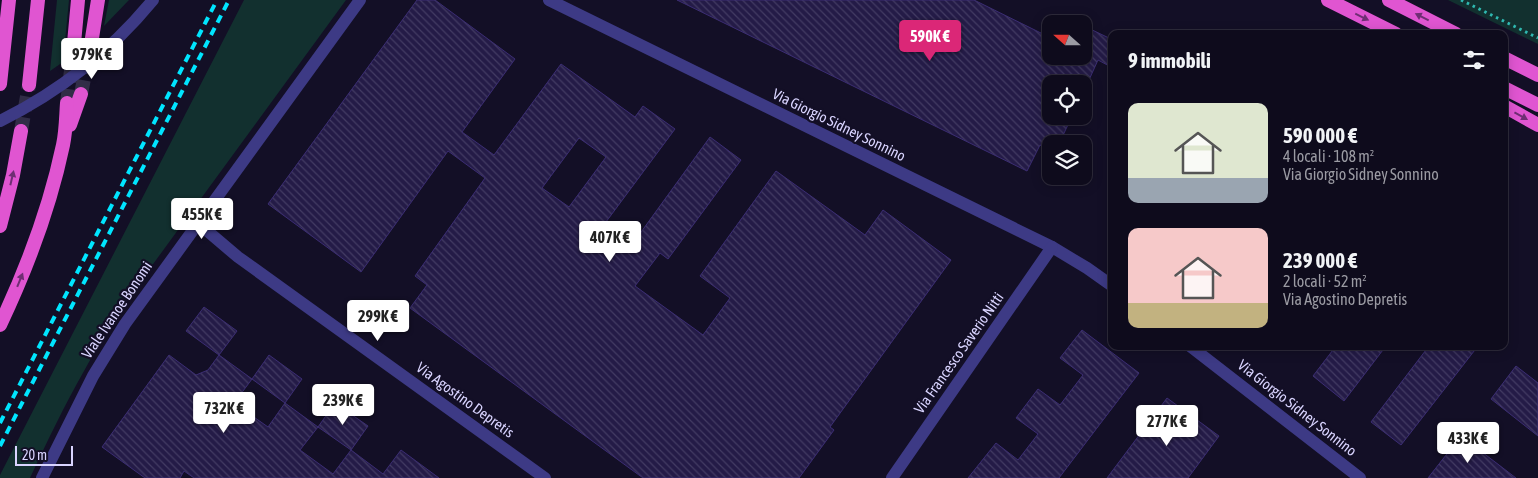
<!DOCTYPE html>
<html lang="it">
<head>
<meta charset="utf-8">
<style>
  body { margin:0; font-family:"Asap Condensed",sans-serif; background:#1c1929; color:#f1f3f6; height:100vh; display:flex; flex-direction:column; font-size:19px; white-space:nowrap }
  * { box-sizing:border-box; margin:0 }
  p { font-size:16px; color:#9b9ba3 }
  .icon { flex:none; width:28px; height:28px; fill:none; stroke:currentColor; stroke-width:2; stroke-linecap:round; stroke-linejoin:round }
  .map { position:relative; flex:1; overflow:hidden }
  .panel { position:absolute; left:1108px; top:30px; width:400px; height:320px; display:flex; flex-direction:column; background:#0e0b1c; border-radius:10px; box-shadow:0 2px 12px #0003,0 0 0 1px #2e2b3b }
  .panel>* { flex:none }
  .needle { width:32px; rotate:291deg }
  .buttons { position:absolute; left:1042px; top:15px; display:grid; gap:10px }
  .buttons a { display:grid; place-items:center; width:50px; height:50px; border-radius:10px; background:#0e0b1c; box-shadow:0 2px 12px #0003,0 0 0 1px #2e2b3b; font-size:25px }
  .scale { position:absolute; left:15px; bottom:12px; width:58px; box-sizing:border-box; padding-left:5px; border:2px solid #d9d4ff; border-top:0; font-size:14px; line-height:18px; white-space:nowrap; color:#d9d4ff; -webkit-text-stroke:4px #130f26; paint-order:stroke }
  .price { position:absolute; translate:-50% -42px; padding:0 11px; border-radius:5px; background:#fff; color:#222; font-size:16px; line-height:32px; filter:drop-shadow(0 1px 2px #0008) }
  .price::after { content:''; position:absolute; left:50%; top:30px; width:15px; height:11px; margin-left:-8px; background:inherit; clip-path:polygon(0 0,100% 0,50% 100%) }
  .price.selected { background:#db2777; color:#fff }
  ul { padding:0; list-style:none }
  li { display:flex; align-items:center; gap:15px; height:125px; padding:0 20px }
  li span { display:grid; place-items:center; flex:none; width:140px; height:100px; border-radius:10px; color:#555 }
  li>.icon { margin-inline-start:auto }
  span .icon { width:60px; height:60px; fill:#fffc; stroke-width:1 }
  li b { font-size:21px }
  h2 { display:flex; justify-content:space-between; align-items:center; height:60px; padding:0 20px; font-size:21px }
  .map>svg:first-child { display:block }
  .green { fill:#12302f }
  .building { fill:url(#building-back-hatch); stroke:#3b2d73; fill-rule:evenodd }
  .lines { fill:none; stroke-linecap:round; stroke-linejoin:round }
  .trunk-tunnel { stroke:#312d47; stroke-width:14; stroke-dasharray:14 7; stroke-linecap:butt }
  .path { stroke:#2fb8b0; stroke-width:3; stroke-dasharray:2.5 4; stroke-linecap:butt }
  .minor { stroke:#3d3a85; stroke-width:12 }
  .tertiary { stroke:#3d3a85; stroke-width:12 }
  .trunk { stroke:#e055d1; stroke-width:14 }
  .rail { stroke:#00e5ff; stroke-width:4; stroke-dasharray:8 6; stroke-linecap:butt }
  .oneway { fill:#6f2e73 }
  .labels { text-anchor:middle; stroke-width:4.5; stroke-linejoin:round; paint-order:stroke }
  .street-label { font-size:15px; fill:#d9d4ff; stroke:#130f26 }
</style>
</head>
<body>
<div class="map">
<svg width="1538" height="478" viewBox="0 0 1538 478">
  <defs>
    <pattern id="building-back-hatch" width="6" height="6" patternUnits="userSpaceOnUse" patternTransform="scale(1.25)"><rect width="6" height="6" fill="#241b47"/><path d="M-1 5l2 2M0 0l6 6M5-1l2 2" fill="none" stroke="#433b63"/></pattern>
  </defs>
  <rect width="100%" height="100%" fill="#130f26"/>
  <!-- green -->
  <g class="green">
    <path d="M57 0H69L63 62 50 71Z"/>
    <path d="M109 0H129L104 26Z"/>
    <path d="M244 0H346L148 271C125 303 103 336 84 371 64 406 47 442 30 478H0V475Z"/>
    <path d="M1448 0H1538V44Z"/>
  </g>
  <!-- building -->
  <g class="building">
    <path d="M417 0H435L515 59 462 132 494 155 561 64 635 117 643 106 675 129 600 230 628 250 710 137 741 160 668 259 660 253 635 286 703 335 730 298 700 276 776 171 865 235 883 210 951 260 830 427 834 430 799 478H643L410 308 427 285 415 276 485 178 448 151 361 272 268 204ZM579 138 606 157 569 207 542 188Z"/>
    <path d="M677 0H974L1051 38V56H1084V26L1111 39V67L1098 60 1084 91V84H1051V116H1072L1059 144H1051V150L1040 145 1027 171Z"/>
    <path d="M204 307 237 331 219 355 186 331Z"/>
    <path d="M1082 330 1139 373 1100 424 1059 478H968L996 443 1018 460 1038 434 1016 418 1038 389 1060 405 1083 375 1060 358Z"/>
    <path d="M1336 346H1386L1344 401 1313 376Z"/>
    <path d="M1429 346H1478L1401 445 1371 422Z"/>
    <path d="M169 355 196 375 208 370 219 355 252 379 234 403 268 427 285 403 318 427 300 450 333 474 351 450 383 474 401 450 439 478H194L184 471 180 478H145L102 447Z"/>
    <path d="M269 355 302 379 285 403 252 379Z"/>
    <path d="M1516 366 1538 383V436L1491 399Z"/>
    <path d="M1167 398 1219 436 1188 478H1107Z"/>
    <path d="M335 403 368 426 351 450 318 427Z"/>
    <path d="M1461 436 1516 478H1428Z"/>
  </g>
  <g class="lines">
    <!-- trunk-tunnel -->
    <g class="trunk-tunnel">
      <path d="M81 94 92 38"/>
      <path d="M67 103 73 54"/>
      <path d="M21 131 29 85"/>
    </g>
    <!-- path -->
    <path class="path" d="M1461 0 1538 38"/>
    <!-- minor -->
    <g class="minor">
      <path d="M549 0 1052 247 1087 268 1111 285"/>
      <path d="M198 223 238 257 545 478"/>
      <path d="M1190 346 1360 478"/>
      <path d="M42 478 93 376 125 324 360 0"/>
      <path d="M892 478 1052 247"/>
    </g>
    <!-- tertiary -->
    <path class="tertiary" d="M0 121C59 92 111 51 153 0"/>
    <!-- trunk -->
    <g class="trunk">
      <path d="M1328 0 1396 34"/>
      <path d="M1389 0 1456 34"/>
      <path d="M92 38 98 0"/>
      <path d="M73 54 78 0"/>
      <path d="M1504 58 1538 75"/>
      <path d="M0 84 9 0"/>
      <path d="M29 85 38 0"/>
      <path d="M1504 88 1538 105"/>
      <path d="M1504 106 1538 125"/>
      <path d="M70 125 81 94"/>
      <path d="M0 226 13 175 21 131"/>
      <path d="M0 325C27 268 50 207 63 145 66 131 66 117 67 103"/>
    </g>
    <!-- rail -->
    <g class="rail">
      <path d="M0 423 217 0"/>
      <path d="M0 446 229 0"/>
    </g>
  </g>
  <!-- one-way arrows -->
  <defs><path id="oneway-solid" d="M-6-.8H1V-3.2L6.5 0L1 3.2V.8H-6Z" transform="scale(1.25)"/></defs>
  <g class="oneway">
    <use href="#oneway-solid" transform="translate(1362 17) rotate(26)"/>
    <use href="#oneway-solid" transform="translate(1422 17) rotate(-153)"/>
    <use href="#oneway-solid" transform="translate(1521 116) rotate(29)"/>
    <use href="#oneway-solid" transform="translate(12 178) rotate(-77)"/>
    <use href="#oneway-solid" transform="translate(20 280) rotate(-68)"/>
  </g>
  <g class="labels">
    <!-- street labels -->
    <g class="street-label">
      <text transform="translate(839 125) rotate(26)" y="5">Via Giorgio Sidney Sonnino</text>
      <text transform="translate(117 310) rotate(-56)" y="5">Viale Ivanoe Bonomi</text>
      <text transform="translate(959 353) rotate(-55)" y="5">Via Francesco Saverio Nitti</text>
      <text transform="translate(465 400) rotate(36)" y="5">Via Agostino Depretis</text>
      <text transform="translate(1297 408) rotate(38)" y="5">Via Giorgio Sidney Sonnino</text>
    </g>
  </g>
</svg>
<div class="buttons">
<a><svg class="needle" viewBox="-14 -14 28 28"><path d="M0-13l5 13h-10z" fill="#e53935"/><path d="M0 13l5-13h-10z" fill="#9b9ba3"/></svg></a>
<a><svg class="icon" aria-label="locate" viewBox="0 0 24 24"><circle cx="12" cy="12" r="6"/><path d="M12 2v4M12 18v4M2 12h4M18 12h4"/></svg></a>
<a><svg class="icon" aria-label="layers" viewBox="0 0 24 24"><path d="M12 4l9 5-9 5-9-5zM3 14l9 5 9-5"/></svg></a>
</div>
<div class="scale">20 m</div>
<b class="price selected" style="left:930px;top:62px">590K €</b>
<b class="price" style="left:92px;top:80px">979K €</b>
<b class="price" style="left:202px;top:240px">455K €</b>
<b class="price" style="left:610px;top:263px">407K €</b>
<b class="price" style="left:378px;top:342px">299K €</b>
<b class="price" style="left:343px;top:426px">239K €</b>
<b class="price" style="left:224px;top:434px">732K €</b>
<b class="price" style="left:1167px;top:447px">277K €</b>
<b class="price" style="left:1468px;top:464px">433K €</b>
<section class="panel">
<h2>9 immobili<svg class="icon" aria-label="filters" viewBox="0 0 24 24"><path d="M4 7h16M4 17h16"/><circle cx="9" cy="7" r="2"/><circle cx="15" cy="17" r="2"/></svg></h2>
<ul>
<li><span style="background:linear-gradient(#dfe7d0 75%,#9aa5b1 0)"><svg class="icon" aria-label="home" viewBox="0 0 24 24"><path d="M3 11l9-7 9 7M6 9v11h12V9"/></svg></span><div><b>590 000 €</b><p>4 locali · 108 m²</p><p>Via Giorgio Sidney Sonnino</p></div></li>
<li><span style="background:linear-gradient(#f6c9c9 75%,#c2b280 0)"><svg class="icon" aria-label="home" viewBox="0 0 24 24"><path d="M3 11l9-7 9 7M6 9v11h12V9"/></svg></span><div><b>239 000 €</b><p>2 locali · 52 m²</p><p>Via Agostino Depretis</p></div></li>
</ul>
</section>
</div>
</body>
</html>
